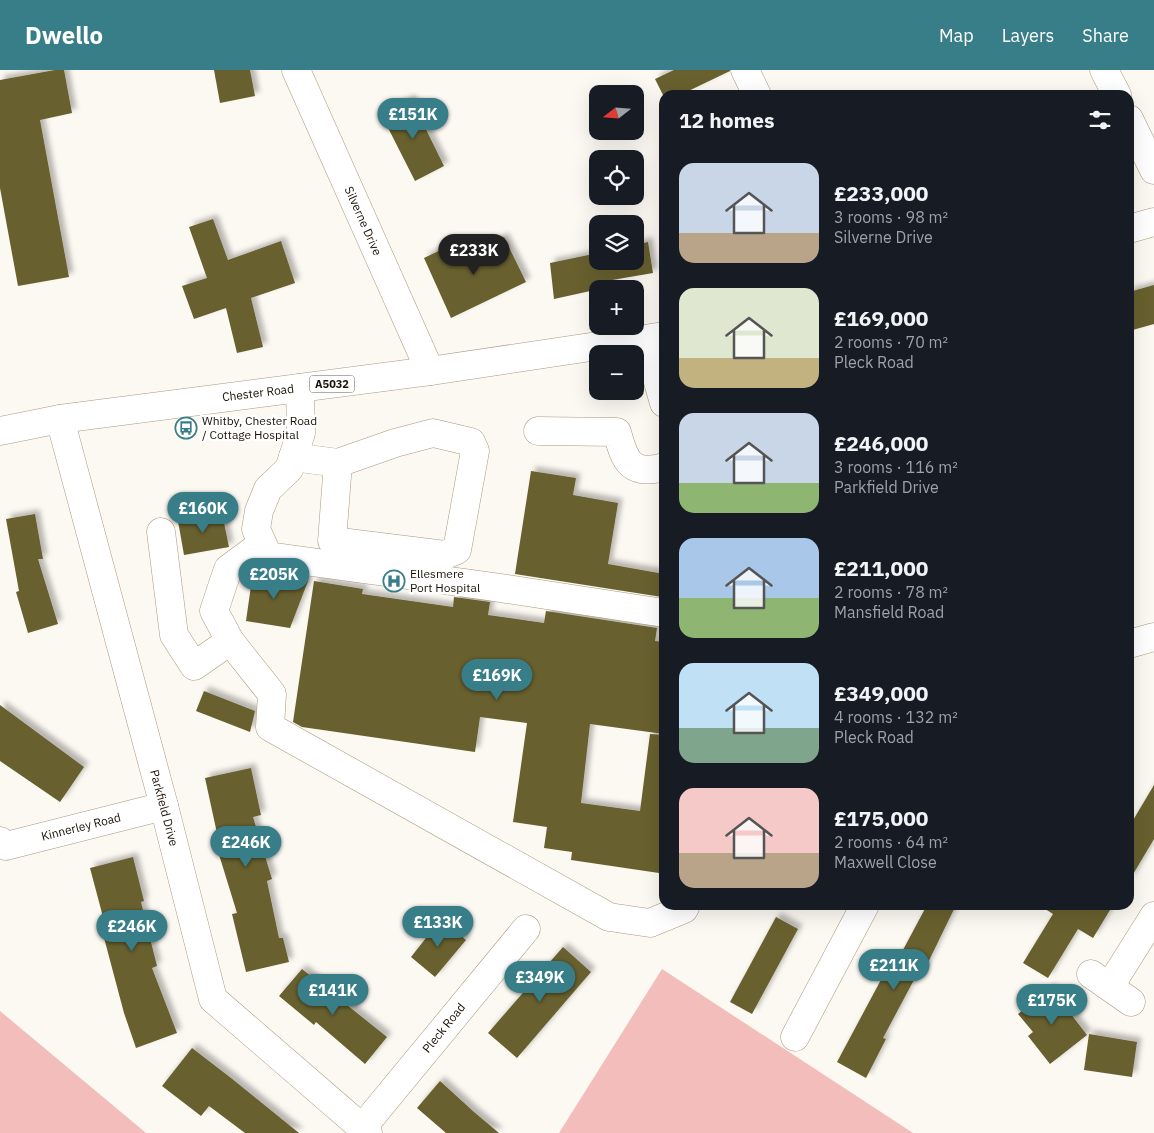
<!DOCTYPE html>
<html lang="en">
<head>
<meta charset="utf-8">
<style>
  body { margin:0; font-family:"IBM Plex Sans",sans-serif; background:#20242c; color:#f1f3f6; height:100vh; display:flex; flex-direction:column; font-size:19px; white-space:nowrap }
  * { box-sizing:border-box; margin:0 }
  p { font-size:16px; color:#9ea1a6 }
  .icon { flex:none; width:28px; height:28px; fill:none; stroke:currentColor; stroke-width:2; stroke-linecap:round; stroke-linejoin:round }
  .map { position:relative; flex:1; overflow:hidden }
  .details { position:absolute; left:659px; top:20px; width:475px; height:820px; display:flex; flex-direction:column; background:#171b24; border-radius:15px; box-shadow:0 5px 20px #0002 }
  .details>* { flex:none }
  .needle { width:32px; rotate:253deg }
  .controls { position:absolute; left:589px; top:15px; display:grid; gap:10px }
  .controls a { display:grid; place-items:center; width:55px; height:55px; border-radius:10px; background:#171b24; box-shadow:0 5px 20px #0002; font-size:25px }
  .price { position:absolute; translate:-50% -42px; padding:0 11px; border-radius:18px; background:#377e88; color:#fff; font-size:16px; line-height:32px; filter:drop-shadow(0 1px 2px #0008) }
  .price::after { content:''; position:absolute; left:50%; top:30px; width:15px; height:11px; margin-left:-8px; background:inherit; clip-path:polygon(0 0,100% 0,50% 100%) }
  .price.current { background:#222; color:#fff }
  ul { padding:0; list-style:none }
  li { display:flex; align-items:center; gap:15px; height:125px; padding:0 20px }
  li span { display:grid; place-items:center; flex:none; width:140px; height:100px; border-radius:15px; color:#555 }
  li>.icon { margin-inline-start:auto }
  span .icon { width:60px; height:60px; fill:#fffc; stroke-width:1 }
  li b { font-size:21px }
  h2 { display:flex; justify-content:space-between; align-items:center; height:60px; padding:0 20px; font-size:21px }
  header { display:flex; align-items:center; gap:30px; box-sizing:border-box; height:70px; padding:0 25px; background:#377e88; color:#fff }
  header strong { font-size:24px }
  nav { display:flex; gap:28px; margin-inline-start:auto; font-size:18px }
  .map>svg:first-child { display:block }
  .green { fill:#f2bdba }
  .building { fill:#67602e; filter:url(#shadow) }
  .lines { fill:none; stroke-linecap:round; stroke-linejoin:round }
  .minor-casing { stroke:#ac987d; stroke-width:29 }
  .major-casing { stroke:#ac987d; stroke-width:29 }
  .minor { stroke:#fff; stroke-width:28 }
  .major { stroke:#fff; stroke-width:28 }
  .labels { text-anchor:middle; stroke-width:5; stroke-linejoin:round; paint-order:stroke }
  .shield { fill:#fff; stroke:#5e5952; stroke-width:1 }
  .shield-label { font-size:11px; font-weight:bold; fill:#191208 }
  .street-label { font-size:12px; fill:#191208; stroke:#fff }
  .poi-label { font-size:12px; fill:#191208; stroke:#fff; text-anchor:start }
</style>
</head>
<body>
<header>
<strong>Dwello</strong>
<nav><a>Map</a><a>Layers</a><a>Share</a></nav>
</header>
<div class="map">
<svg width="1154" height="1063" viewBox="0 0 1154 1063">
  <defs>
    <filter id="shadow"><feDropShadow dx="4.5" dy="-4.5" stdDeviation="2.5" flood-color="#0004"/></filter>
  </defs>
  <rect width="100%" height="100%" fill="#fcf8f2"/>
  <!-- green -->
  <g class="green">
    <path d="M662 899 913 1063H559Z"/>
    <path d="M0 941 146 1063H0Z"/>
  </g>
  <!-- building -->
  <g class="building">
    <path d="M55 0H64L72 43 40 50 69 207 18 216 0 118V10Z"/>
    <path d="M214 0H250L255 26 220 33Z"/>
    <path d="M674 0H730V1L680 25H663L655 9Z"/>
    <path d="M411 29 444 96 415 111 381 44Z"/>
    <path d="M213 149 228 190 281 171 295 213 251 228 263 277 237 283 226 238 194 249 182 216 207 208 189 157Z"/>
    <path d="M504 167 526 212 451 248 424 188 451 175 458 190Z"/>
    <path d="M648 172 653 203 612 210 613 216 554 229 550 193 598 183V191H635V175Z"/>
    <path d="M1154 215V254L1129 261V222Z"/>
    <path d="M531 401 576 408 573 425 618 433 608 494 664 504 662 527 515 504Z"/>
    <path d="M222 443 229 477 184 485 178 451Z"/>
    <path d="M35 444 43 489H38L58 554 28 563 16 522 19 521 6 449Z"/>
    <path d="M253 502 308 511 290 558 246 551Z"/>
    <path d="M314 511 363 519 362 524 453 537 454 527 490 532 488 545 544 553 546 541 657 558 655 571 664 572V664L590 654 581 733 640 741 650 664 664 665V770L659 803 571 790 572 782 544 778 547 757 513 752 527 653 480 647 475 682 302 657 293 652Z"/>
    <path d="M204 621 255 641 250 662 196 641Z"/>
    <path d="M0 635 84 697 60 732 0 691Z"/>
    <path d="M251 698 261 745 253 747 272 809 267 811 279 868H283L289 892 246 902 232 844 237 843 217 778 220 777 205 708Z"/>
    <path d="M1154 715V769L1129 811V757Z"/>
    <path d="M133 787 144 831 141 832 157 896 152 898 177 963 136 978 124 943 103 864 107 862 90 798Z"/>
    <path d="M927 835H956L920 909 916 906 883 968 886 969 866 1008 837 992 883 906 888 908Z"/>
    <path d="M1039 835H1113L1093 868 1078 859 1048 908 1023 893 1053 844Z"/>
    <path d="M776 847 798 859 752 944 730 932Z"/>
    <path d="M441 849 466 870 435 907 411 887Z"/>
    <path d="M563 877 591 902 517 988 488 963Z"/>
    <path d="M302 899 387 967 365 994 316 952 314 955 279 926Z"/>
    <path d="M1051 918 1087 965 1050 994 1028 966 1033 962 1018 944Z"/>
    <path d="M1089 964 1137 972 1132 1007 1084 1000Z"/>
    <path d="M192 978 231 1008 299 1063H245L209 1036 201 1046 162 1016Z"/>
    <path d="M440 1011 474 1042 499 1063H446L417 1038Z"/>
  </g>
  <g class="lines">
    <!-- minor casing -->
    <g class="minor-casing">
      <g id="minor">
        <path d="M296 0 430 301"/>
        <path d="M745 0 757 25"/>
        <path d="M1104 0 1117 25"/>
        <path d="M1129 49 1154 100"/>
        <path d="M646 270 664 333"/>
        <path d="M300 318 301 363 289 399 268 419 259 441 256 459 268 486 487 516 664 543"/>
        <path d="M60 349 164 736 213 929 368 1063"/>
        <path d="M538 361 617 362C625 392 631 406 664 397"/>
        <path d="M293 387 338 393 395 373 433 363 471 372 475 381 457 480 445 485 332 471 338 393"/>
        <path d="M161 462 174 565 194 596 230 571"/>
        <path d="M262 474 228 499 214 541 230 571 272 624 270 657 609 847 650 853 684 839 686 835"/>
        <path d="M1129 574 1154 567"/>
        <path d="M0 771 6 776 164 736"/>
        <path d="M1091 904 1131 932"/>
        <path d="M1110 916 1154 846"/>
        <path d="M795 967 865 835"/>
        <path d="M362 1058 526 859"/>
      </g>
    </g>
    <!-- major casing -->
    <g class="major-casing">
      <g id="major">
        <path d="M1129 159 1154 152"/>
        <path d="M0 361 60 349 430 301 664 266"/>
      </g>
    </g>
    <!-- minor -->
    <use href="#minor" class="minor"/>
    <!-- major -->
    <use href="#major" class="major"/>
  </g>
  <!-- icons -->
  <defs>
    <g id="bus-ring" transform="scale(1.125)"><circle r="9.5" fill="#fff" stroke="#377e88" stroke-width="1.5"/><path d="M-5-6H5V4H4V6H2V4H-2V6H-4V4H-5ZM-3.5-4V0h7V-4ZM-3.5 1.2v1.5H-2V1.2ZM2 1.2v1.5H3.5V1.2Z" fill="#377e88"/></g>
    <g id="hospital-ring" transform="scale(1.125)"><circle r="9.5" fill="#fff" stroke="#377e88" stroke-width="1.5"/><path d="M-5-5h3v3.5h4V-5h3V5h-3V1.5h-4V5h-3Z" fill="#377e88"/></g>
  </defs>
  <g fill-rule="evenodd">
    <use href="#bus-ring" x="186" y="358"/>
    <use href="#hospital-ring" x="394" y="511"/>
  </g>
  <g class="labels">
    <!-- shield labels -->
    <rect class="shield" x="309.5" y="305.5" width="45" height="17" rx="4"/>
    <g class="shield-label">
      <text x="332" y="318">A5032</text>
    </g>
    <!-- street labels -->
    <g class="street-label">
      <text transform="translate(363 151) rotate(66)" y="4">Silverne Drive</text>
      <text transform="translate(258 323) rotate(-7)" y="4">Chester Road</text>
      <text transform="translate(164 738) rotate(75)" y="4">Parkfield Drive</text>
      <text transform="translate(81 757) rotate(-14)" y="4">Kinnerley Road</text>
      <text transform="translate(444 958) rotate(-51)" y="4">Pleck Road</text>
    </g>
    <!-- poi labels -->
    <g class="poi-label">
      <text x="202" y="355">Whitby, Chester Road<tspan x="202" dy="14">/ Cottage Hospital</tspan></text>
      <text x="410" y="508">Ellesmere<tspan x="410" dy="14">Port Hospital</tspan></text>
    </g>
  </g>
</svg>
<div class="controls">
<a><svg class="needle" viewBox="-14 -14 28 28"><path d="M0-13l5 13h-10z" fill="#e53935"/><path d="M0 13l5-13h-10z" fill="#9ea1a6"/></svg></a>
<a><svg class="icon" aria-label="locate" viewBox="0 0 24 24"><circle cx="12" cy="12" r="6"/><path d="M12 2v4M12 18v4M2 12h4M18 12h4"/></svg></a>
<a><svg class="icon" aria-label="layers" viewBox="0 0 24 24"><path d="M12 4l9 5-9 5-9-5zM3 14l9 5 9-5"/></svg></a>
<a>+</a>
<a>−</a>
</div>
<b class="price" style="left:413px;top:70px">£151K</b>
<b class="price current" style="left:474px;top:206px">£233K</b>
<b class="price" style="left:203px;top:464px">£160K</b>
<b class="price" style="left:274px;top:530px">£205K</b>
<b class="price" style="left:497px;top:631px">£169K</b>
<b class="price" style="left:246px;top:798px">£246K</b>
<b class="price" style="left:438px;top:878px">£133K</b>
<b class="price" style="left:132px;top:882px">£246K</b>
<b class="price" style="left:894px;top:921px">£211K</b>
<b class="price" style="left:540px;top:933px">£349K</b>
<b class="price" style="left:333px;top:946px">£141K</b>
<b class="price" style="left:1052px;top:956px">£175K</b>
<section class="details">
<h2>12 homes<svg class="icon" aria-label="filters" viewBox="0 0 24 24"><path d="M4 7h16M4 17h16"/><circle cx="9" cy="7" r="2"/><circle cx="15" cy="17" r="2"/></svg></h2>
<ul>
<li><span style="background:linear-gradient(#c9d6e8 70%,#b9a48a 0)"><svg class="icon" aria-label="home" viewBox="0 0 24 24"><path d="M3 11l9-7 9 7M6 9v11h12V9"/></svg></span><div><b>£233,000</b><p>3 rooms · 98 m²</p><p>Silverne Drive</p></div></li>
<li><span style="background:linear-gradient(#dfe7d0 70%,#c2b280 0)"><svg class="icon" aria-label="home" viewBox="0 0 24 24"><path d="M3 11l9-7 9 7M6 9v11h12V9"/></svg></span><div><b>£169,000</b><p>2 rooms · 70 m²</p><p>Pleck Road</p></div></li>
<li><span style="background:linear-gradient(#c9d6e8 70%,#8fb573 0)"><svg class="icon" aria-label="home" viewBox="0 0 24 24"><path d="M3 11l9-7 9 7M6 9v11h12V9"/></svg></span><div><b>£246,000</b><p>3 rooms · 116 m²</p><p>Parkfield Drive</p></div></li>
<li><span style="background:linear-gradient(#a9c7e8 60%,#8fb573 0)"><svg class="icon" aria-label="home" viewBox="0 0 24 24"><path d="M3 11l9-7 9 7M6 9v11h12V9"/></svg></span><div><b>£211,000</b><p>2 rooms · 78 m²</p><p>Mansfield Road</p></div></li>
<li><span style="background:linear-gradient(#bfe0f5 65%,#7fa58c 0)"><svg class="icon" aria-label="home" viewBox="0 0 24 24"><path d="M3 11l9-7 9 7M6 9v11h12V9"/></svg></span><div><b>£349,000</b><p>4 rooms · 132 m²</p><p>Pleck Road</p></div></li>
<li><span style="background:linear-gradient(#f6c9c9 65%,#b9a48a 0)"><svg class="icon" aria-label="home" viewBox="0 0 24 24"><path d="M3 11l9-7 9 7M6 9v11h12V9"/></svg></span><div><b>£175,000</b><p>2 rooms · 64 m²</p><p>Maxwell Close</p></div></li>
</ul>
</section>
</div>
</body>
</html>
